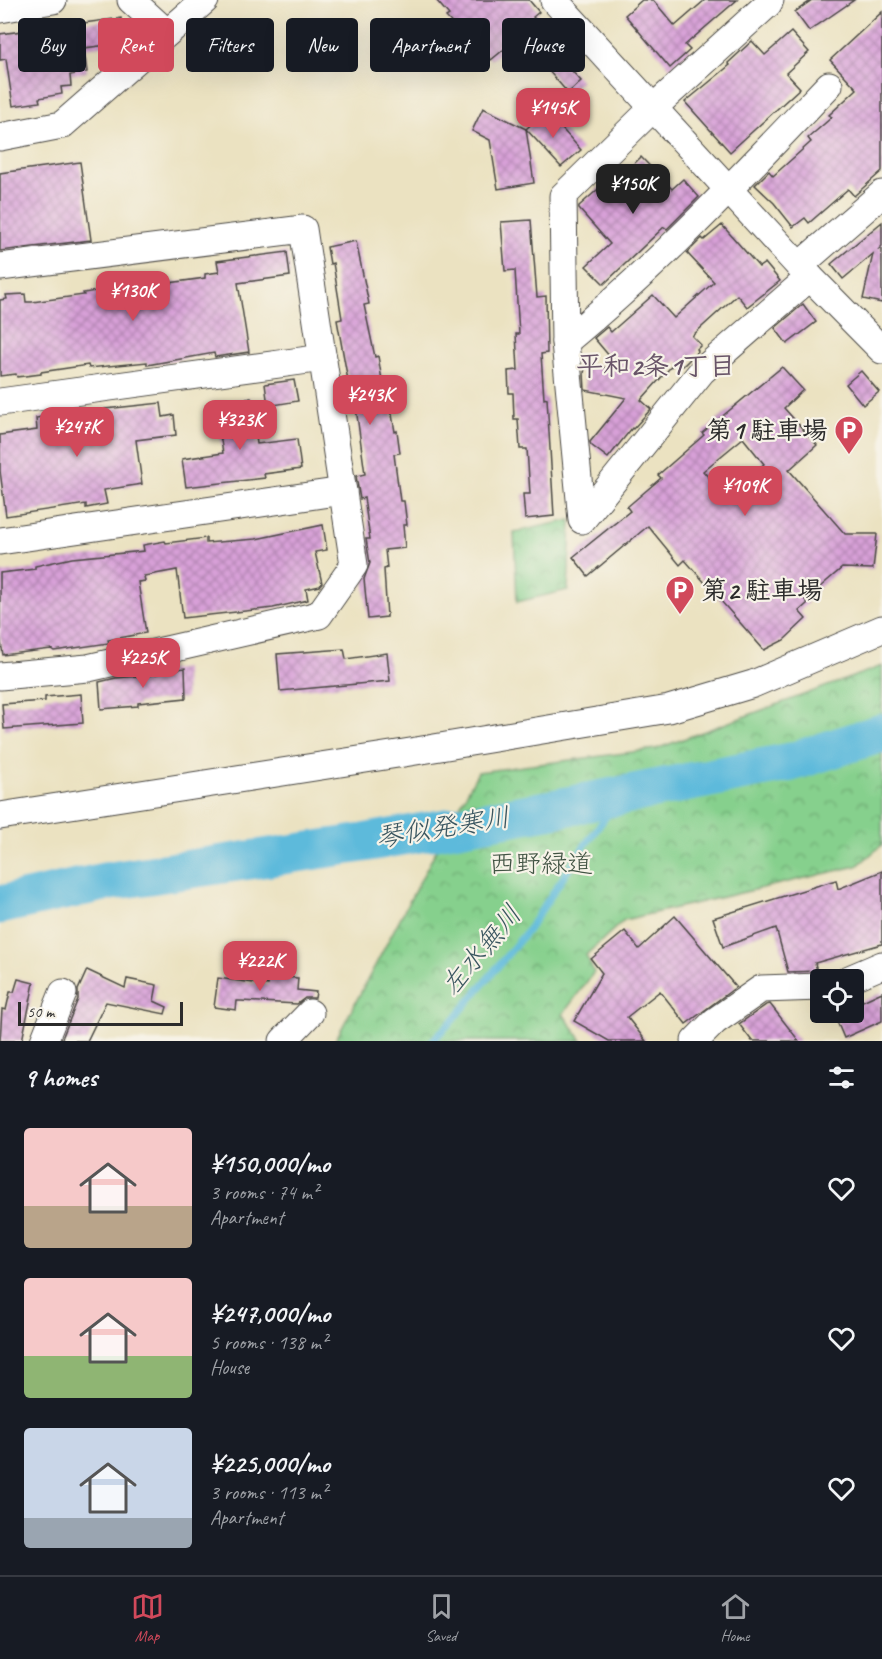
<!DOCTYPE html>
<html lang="en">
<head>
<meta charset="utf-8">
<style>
  body { margin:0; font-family:Caveat,"Klee One",sans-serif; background:#20242c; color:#f1f3f6; height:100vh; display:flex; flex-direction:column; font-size:22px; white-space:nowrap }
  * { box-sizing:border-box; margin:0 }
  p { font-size:20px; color:#9ea1a6 }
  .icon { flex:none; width:33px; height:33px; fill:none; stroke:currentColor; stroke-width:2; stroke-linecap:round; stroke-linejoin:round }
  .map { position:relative; height:1041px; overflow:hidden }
  .panel { display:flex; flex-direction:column; background:#171b24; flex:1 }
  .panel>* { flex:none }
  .banner { position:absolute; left:18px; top:18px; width:846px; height:54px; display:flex; gap:12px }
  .tools { position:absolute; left:810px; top:969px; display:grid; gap:12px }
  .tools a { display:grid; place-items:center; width:54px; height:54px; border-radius:6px; background:#171b24; box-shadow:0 6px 24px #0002; font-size:30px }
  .scale { position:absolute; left:18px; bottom:15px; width:165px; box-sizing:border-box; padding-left:6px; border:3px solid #2b2b2b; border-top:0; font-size:16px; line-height:21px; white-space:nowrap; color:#2b2b2b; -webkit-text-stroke:4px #f7f3e8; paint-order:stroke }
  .price { position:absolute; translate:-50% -51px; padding:0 14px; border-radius:12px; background:#d1495b; color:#fff; font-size:20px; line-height:39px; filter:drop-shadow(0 2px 3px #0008) }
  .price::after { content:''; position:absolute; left:50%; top:36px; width:18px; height:14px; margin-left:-9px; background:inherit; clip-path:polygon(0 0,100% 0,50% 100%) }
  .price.on { background:#222; color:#fff }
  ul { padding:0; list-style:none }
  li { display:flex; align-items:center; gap:18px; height:150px; padding:0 24px }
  li span { display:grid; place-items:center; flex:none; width:168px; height:120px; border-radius:6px; color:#555 }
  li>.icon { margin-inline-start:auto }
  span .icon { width:72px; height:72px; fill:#fffc; stroke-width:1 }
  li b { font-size:26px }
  h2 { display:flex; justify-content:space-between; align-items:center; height:72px; padding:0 24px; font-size:26px }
  .tag { padding:0 21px; border-radius:6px; background:#171b24; box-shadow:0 6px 24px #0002; font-size:21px; line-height:54px }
  .tag.on { background:#d1495b; color:#fff }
  .tabs { display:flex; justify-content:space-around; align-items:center; height:84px; border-top:2px solid #363941; background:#171b24; font-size:16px; color:#9ea1a6 }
  .tabs a { display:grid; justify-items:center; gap:3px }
  .tabs .on { color:#d1495b }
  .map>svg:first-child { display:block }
  .park { fill:url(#park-crowns); stroke:#587e5c; stroke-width:1.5 }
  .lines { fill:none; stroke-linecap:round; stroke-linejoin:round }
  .stream { stroke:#5dbadb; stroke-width:7 }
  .river { stroke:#5dbadb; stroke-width:39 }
  .building { fill:url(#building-cross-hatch); fill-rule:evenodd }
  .minor-casing { stroke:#484642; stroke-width:29 }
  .minor { stroke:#fff; stroke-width:27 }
  .labels { text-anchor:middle; stroke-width:4.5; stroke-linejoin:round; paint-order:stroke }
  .poi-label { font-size:26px; font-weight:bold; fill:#2b2b2b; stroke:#f7f3e8; text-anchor:end }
  .park-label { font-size:26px; fill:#425444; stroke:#f7f3e8 }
  .neighbourhood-label { font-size:27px; font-weight:bold; fill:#685468; stroke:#f7f3e8 }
  .water-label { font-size:27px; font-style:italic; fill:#3a5660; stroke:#f7f3e8 }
</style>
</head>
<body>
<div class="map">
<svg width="882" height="1041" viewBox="0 0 882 1041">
  <defs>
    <pattern id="park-crowns" width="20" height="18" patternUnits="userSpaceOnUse" patternTransform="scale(1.5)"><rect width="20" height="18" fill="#86d08d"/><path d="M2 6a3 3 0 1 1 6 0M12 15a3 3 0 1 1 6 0" fill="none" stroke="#6ea973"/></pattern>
    <pattern id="building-cross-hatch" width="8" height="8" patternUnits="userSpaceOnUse" patternTransform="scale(1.5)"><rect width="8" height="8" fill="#d8a0d8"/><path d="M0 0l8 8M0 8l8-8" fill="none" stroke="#af83af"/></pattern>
  </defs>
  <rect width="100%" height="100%" fill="#f7f3e8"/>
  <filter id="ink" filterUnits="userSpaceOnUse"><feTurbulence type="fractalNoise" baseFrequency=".0167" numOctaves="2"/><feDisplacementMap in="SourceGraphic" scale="12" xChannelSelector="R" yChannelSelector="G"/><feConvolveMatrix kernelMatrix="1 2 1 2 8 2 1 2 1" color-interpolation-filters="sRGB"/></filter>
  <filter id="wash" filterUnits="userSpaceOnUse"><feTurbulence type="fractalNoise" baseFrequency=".008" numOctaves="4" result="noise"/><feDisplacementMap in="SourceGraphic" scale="24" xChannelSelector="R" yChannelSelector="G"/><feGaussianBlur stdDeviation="1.35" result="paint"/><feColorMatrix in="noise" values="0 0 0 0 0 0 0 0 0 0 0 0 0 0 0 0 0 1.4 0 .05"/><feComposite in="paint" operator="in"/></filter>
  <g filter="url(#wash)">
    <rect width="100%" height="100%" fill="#ebe2c1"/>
    <!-- park -->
    <g class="park">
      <path d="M571 520 568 590 517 602 514 532Z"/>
      <path d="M882 666V845L857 866 624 920 586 955 594 972 563 1014 582 1041H335L478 772 656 749Z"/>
    </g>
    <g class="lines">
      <!-- stream -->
      <path class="stream" d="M432 1041 455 1018 528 930 585 845 622 795"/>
      <!-- river -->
      <path class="river" d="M0 905 104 882 363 843 558 808 791 762 882 733"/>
    </g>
    <g id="blocks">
      <!-- building -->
      <g class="building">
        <path d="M436 0H529L539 12 533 17 561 48 556 53 581 81 568 93 519 37 491 60 466 32 463 35 446 17 449 15Z"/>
        <path d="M642 0H653L675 26 705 0H737L685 45 690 50 670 68 625 15Z"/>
        <path d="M812 0H854L809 31 795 12Z"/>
        <path d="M882 12V171L854 196 848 189 809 223 805 218 793 227 774 203 755 185 769 171 773 176 811 142 808 138 832 117 829 115 857 89 830 60Z"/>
        <path d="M121 18 124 43 84 48 87 72 70 75 71 86 61 87 62 94 39 98 40 102 13 106 6 59 0 60V34Z"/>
        <path d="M791 32 809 52 786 73 800 88 730 152 685 102 730 65 728 63 752 41 765 55Z"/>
        <path d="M483 108 526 129 534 183 498 189 490 140 472 131Z"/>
        <path d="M546 111 581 150 561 167 526 129Z"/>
        <path d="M641 157 672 189 683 179 699 197 667 229 664 227 604 284 586 266 610 244 579 209V206L605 183 609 188Z"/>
        <path d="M80 162 91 240 0 251V173Z"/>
        <path d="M531 220 537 297 546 296 547 353 541 354 544 399 547 398 554 516 525 519 523 494H530L527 449H520L518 419H514L513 393H509L508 371 518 370 516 334H519L515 270 505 271 501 222Z"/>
        <path d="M882 222V246L879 249H882V303L863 299 873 254 843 279 831 264Z"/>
        <path d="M722 225 759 267 765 263 780 281 747 307 737 295 692 336 701 345 697 349 698 351 683 366 677 360 641 400 651 409 633 429 632 428 608 458 591 445 590 442 626 398 585 390 584 373 586 364 622 371 594 338 607 327 611 332 653 295 674 318 714 282 687 253 702 238 704 240Z"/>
        <path d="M356 241 369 304 364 305 375 357 378 356 386 404 390 403 395 432 397 431 400 453 394 454 400 501H404L407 525H403L405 548 385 550 387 568 384 569 387 617 368 619 364 579 370 563 366 539H370L364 498 360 499 356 476 365 474 353 386H349L337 320 342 319 333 263 330 264 327 247Z"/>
        <path d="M287 252 290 276 238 283 249 352 215 357 214 353 147 365V362L89 368 88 365 41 372V374L17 377 16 374 0 376V300L7 299 6 295 25 294 26 302H32L84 295 83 293 116 288V293L162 286V284L205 278V274L219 272 217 261Z"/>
        <path d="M803 304 816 322 787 344 775 328Z"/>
        <path d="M782 367 803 390 784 408 817 445 789 470 845 534H877L873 569 842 568 805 600 808 603 799 611 806 619 784 640 764 650 685 560 680 565 648 526 588 576 573 557 630 511 627 507 661 478 658 475 704 435 702 433ZM743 438 764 464 726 497 703 471Z"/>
        <path d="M861 371 879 392 863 405 846 384Z"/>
        <path d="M294 380 298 401 268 406 265 384Z"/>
        <path d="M251 398 257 444 297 439 301 469 264 474 265 478 186 487 182 459 223 453 215 403Z"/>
        <path d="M161 403 163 417 174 415 176 435 136 440 142 484 104 490 107 504 86 508V504L6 516 0 471V435L37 430 36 418 53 415 54 423 106 416 105 409Z"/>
        <path d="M323 525 327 550 315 552 322 583 320 586 306 589 308 600 273 608 183 618 177 570 144 576 145 581 138 582 146 633 108 640 109 643 54 651 51 649 3 655 0 636V573L35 569V566L72 558 144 551 143 545 165 541 166 543 206 538V543L256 539Z"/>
        <path d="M344 649 346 659 387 653 390 681 280 691 277 654Z"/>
        <path d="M185 668 186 698 138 703V706L101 709 99 682 116 678 150 675 161 673V671Z"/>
        <path d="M81 694 83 723 4 729 2 704 45 701V697Z"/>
        <path d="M882 871V944L815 963 817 971 788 972 776 928 723 947 713 918 836 880 838 889Z"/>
        <path d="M675 916 736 987 686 1024 660 991 627 1017 646 1041H609L574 1021 602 973 591 959 625 931 639 949Z"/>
        <path d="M87 970 125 988 127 979 157 985 154 1001 167 1007 165 1014 106 1002 87 1041H61L78 999V990Z"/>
        <path d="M268 976 298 978 297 990 316 992 315 998H305L297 1004 241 1001H237L236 1010 214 1007 218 978 268 985Z"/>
        <path d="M18 979 34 983 22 1041H0L2 1009 6 1010 10 992H14Z"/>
        <path d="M882 992V1021L844 1038 833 1012H854V1005Z"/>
        <path d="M770 1004 799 1041H752L739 1024 766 1005Z"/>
      </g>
    </g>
  </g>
  <g filter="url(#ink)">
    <use href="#blocks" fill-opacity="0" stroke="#484642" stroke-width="1.5"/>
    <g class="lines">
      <!-- minor casing -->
      <g class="minor-casing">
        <g id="minor">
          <path d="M131 0 167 33"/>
          <path d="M554 0 799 266 882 350"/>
          <path d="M770 0 768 4 653 108 563 196 565 342 582 520 702 371 810 277"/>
          <path d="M0 9 53 0"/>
          <path d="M0 137 62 125 205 0"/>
          <path d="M799 266 882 194"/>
          <path d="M0 267 303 229 354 565 319 615 88 668 0 676"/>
          <path d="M565 342C660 264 744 174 829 85"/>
          <path d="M0 402 323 358"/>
          <path d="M0 541 343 491"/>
          <path d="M0 816 404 753 669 709 753 684 882 629"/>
          <path d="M847 980 882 965"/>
          <path d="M44 1041 63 993"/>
          <path d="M283 1041 310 1013"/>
          <path d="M695 1041 715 1021 761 989 820 987"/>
        </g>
      </g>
      <!-- minor -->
      <use href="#minor" class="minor"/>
    </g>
  </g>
  <!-- icons -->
  <defs>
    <g id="parking-pin" transform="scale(1.5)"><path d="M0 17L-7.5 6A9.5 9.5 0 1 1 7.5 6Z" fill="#d1495b" stroke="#f7f3e8"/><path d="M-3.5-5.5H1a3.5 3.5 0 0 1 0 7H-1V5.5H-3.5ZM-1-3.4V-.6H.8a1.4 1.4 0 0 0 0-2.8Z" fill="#fff"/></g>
  </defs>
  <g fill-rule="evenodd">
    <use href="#parking-pin" x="849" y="430"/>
    <use href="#parking-pin" x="680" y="590"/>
  </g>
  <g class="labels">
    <!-- poi labels -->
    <g class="poi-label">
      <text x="828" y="439">第1 駐車場</text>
      <text x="701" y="599" text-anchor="start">第2 駐車場</text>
    </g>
    <!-- park labels -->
    <g class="park-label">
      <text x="541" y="872">西野緑道</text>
    </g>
    <!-- neighbourhood labels -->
    <g class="neighbourhood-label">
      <text x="656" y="375">平和2条1丁目</text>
    </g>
    <!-- water labels -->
    <g class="water-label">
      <text transform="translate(443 827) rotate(-9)" y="9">琴似発寒川</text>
      <text transform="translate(481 950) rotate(-50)" y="9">左水無川</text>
    </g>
  </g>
</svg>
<div class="tools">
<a><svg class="icon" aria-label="locate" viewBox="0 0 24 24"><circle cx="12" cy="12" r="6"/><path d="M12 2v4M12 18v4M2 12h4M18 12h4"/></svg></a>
</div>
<div class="scale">50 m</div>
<b class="price" style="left:553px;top:139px">¥145K</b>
<b class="price on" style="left:633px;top:215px">¥150K</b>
<b class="price" style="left:133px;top:322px">¥130K</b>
<b class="price" style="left:370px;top:426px">¥243K</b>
<b class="price" style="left:240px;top:451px">¥323K</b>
<b class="price" style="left:77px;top:458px">¥247K</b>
<b class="price" style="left:745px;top:517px">¥109K</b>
<b class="price" style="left:143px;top:689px">¥225K</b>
<b class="price" style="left:260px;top:992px">¥222K</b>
<div class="banner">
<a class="tag">Buy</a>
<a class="tag on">Rent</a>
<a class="tag">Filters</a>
<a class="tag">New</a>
<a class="tag">Apartment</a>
<a class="tag">House</a>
</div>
</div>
<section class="panel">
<h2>9 homes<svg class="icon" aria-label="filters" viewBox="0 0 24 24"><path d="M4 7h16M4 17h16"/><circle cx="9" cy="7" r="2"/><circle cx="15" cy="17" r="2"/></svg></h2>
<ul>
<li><span style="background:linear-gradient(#f6c9c9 65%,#b9a48a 0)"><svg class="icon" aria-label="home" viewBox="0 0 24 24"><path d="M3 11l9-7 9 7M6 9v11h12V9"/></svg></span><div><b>¥150,000/mo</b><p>3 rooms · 74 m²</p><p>Apartment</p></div><svg class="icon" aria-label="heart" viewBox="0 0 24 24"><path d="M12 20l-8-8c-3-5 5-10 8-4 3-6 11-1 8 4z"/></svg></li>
<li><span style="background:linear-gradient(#f6c9c9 65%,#8fb573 0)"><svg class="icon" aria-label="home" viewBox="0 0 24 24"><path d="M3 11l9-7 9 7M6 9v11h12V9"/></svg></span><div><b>¥247,000/mo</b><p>5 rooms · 138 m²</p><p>House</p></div><svg class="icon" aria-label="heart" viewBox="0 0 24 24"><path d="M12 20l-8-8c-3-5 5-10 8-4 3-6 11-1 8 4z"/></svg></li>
<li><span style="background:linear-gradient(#c9d6e8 75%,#9aa5b1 0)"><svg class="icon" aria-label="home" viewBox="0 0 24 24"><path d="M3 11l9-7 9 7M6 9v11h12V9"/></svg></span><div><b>¥225,000/mo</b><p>3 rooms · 113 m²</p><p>Apartment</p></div><svg class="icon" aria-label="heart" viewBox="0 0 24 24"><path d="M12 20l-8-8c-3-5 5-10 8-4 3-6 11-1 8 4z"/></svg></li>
</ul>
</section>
<nav class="tabs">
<a class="on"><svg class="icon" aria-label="map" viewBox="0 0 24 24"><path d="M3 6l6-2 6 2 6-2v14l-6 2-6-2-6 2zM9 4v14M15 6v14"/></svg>Map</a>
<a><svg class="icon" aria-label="saved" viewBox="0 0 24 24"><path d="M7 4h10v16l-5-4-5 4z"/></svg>Saved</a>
<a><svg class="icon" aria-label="home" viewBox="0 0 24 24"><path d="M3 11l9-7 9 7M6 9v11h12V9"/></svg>Home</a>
</nav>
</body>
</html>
